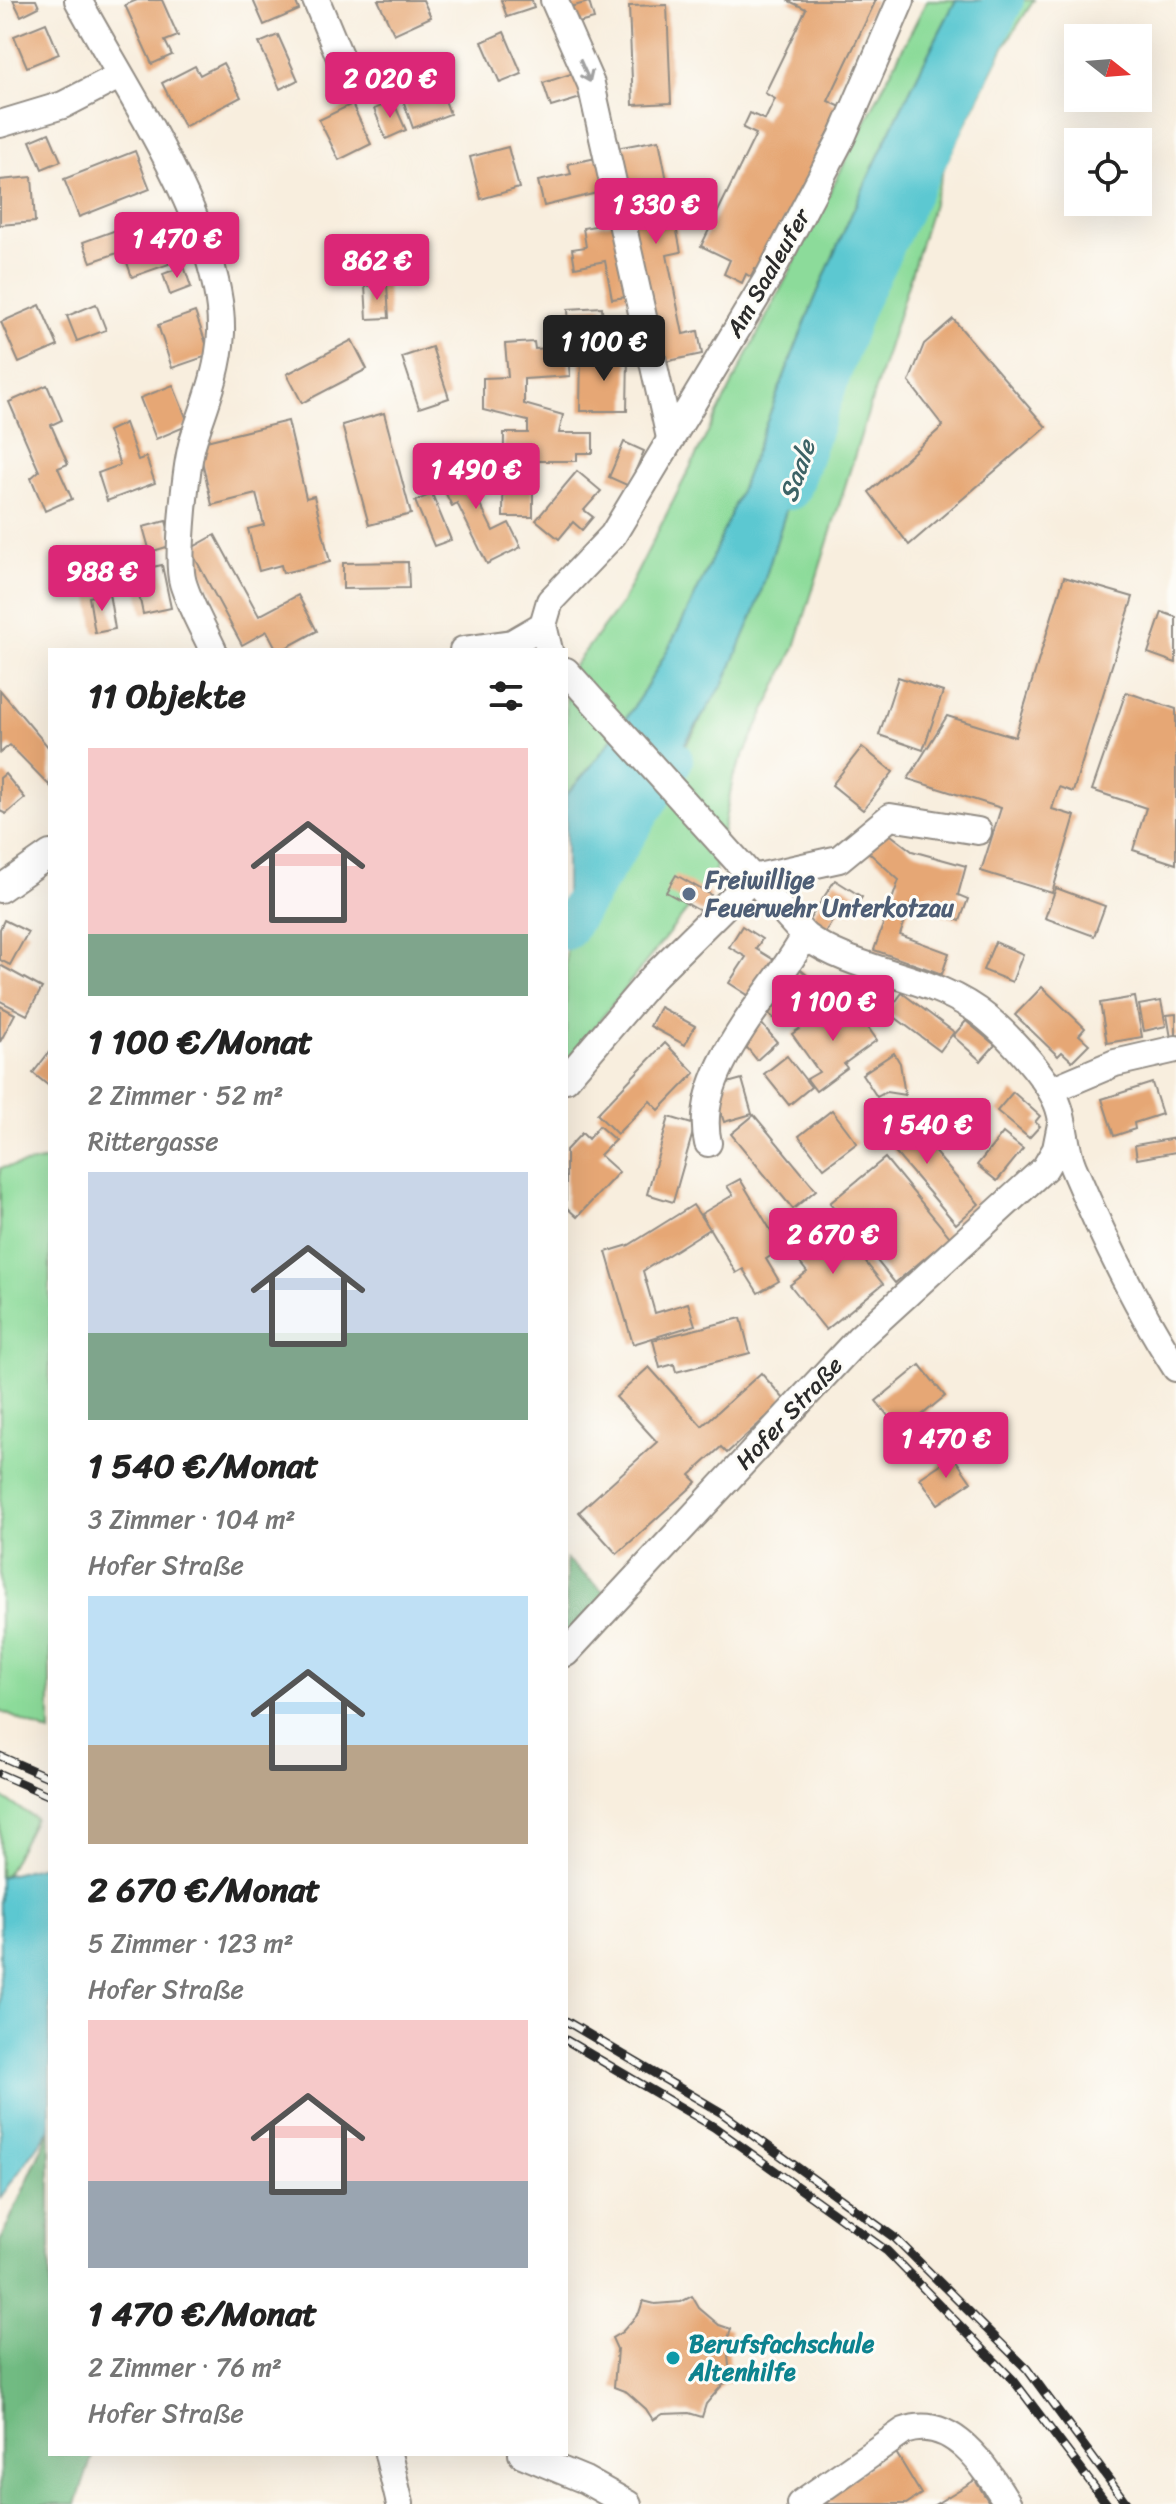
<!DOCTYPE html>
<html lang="de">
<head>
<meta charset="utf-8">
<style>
  body { margin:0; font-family:Sriracha,sans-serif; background:#f6f6f6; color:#222; height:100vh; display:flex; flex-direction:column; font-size:30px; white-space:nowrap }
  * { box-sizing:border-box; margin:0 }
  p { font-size:26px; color:#767676 }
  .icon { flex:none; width:44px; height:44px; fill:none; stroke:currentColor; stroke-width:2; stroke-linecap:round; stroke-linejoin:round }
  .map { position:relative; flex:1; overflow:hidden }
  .side { position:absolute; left:48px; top:648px; width:520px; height:1808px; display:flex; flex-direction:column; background:#fff; border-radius:0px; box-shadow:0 8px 32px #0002 }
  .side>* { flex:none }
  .needle { width:52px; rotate:107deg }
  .fabs { position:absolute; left:1064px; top:24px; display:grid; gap:16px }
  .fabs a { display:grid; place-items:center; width:88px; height:88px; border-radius:0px; background:#fff; box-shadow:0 8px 32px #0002; font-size:40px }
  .price { position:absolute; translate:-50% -68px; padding:0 18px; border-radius:8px; background:#db2777; color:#fff; font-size:26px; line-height:52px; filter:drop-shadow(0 2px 4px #0008) }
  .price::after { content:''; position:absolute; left:50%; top:48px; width:24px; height:18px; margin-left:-12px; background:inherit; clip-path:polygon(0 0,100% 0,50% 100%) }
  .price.selected { background:#222; color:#fff }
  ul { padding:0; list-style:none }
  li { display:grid; align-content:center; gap:16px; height:424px; padding:0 40px }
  li span { display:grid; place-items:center; height:248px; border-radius:0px; color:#555 }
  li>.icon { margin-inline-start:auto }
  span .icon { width:144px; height:144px; fill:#fffc; stroke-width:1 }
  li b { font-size:34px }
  h2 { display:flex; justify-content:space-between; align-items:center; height:96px; padding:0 40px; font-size:34px }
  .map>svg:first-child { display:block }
  .green { fill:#8cdb9a; stroke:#5c8362; stroke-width:2 }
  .forest { fill:#71bb82; stroke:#4e7356; stroke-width:2 }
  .water { fill:#5bc8d1; stroke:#437a7e; stroke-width:2 }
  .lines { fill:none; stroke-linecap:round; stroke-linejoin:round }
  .river { stroke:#5bc8d1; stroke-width:40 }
  .building { fill:#e6a775 }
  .minor-casing { stroke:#928c84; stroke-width:30 }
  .minor { stroke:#fff; stroke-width:26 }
  .rail-casing { stroke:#2b2b2b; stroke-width:9 }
  .rail { stroke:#fdfcf7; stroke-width:6; stroke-dasharray:18; stroke-linecap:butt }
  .oneway { stroke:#a0a0a0 }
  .service-dot { fill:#5c6f8a; stroke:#fdfcf7; stroke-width:3 }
  .culture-dot { fill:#0f9aa8; stroke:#fdfcf7; stroke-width:3 }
  .labels { text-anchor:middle; stroke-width:6; stroke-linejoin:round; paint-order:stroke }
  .street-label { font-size:24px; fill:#2b2b2b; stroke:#fdfcf7 }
  .service-label { font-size:24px; font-weight:bold; fill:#4e5e75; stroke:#fdfcf7; text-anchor:start }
  .culture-label { font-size:24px; font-weight:bold; fill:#0d838f; stroke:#fdfcf7; text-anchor:start }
  .water-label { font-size:26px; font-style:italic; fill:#3c6265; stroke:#fdfcf7 }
</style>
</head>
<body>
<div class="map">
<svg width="1176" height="2504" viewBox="0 0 1176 2504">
  <rect width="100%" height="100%" fill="#fdfcf7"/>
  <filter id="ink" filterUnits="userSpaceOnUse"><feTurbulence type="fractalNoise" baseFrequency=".0125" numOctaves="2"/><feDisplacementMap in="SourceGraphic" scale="16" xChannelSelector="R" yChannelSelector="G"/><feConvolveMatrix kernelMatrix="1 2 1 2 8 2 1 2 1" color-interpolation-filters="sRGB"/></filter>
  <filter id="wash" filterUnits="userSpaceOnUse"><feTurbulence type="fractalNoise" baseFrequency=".006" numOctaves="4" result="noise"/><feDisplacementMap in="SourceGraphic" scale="32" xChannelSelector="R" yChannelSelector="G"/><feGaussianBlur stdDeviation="1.8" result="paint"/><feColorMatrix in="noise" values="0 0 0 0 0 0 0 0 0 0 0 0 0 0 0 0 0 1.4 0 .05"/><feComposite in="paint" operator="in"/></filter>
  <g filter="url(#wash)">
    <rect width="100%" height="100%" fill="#f8eede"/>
    <!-- green -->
    <g class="green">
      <path d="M927 0H956C907 94 860 191 819 289 746 462 696 654 566 795V676L621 604Z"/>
      <path d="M993 0H1034L1005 45 945 165 795 647 733 778 714 876 566 1063V925L695 731 755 611 848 309 950 80Z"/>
      <path d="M50 1160V1733L0 1711V1168Z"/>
      <path d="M0 1796 35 1818 7 1873 0 1877Z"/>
    </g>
    <!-- forest -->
    <g class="forest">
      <path d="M566 1559 610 1597 566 1645Z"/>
      <path d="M50 2130V2454H93L76 2504H0V2242Z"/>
    </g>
    <!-- water -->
    <g class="water">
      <path d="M956 0H993L950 80 848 309 755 611 724 683 566 925V795C696 654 746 462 819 289 860 191 907 94 956 0Z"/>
      <path d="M50 1864V2129L0 2198V1877Z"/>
    </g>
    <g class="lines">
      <!-- river -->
      <g class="river">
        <path d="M790 490 854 308 1004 0"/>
        <path d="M566 930 673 760"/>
      </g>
    </g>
    <g id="blocks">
      <!-- building -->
      <g class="building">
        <path d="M13 0H36L39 7 21 16Z"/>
        <path d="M137 0H162L178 36 165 41 172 55 152 64 125 5Z"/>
        <path d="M253 0H295L299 10 264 25Z"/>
        <path d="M378 0H423L431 17 394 34Z"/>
        <path d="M501 0H532L534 8 507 17Z"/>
        <path d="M787 0H876L828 101 841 107 760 271 755 269 751 277 746 274 742 283 724 274 730 260 701 246 756 134 743 128 750 113 765 120 775 99 765 93 806 9Z"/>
        <path d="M589 2 594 19 574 24 570 7Z"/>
        <path d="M667 5 671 103 633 105 629 6Z"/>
        <path d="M46 23 59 54 27 67 14 36Z"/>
        <path d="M504 32 522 74 500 83 482 42Z"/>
        <path d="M278 35 298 80 280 89 259 43Z"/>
        <path d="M223 63 241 97 184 127 162 83 195 66 200 75Z"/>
        <path d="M434 70 450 114 413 128 397 83Z"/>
        <path d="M577 72 584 97 551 107 543 83Z"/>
        <path d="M393 101 406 130 386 139 374 109Z"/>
        <path d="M352 104 371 144 339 160 319 120Z"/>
        <path d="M49 133 61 161 42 169 30 141Z"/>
        <path d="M659 140 681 252 667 255 683 334 698 331 702 354 659 363 616 148Z"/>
        <path d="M508 147 519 188 481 199 470 157Z"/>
        <path d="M135 151 150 189 79 217 64 179Z"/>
        <path d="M601 157 609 190 544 206 538 181 571 174 568 164Z"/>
        <path d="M32 177 35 222 0 225V180Z"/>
        <path d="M152 217 169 264 132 277 123 251 91 262 83 242Z"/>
        <path d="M618 222 633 296 612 299 605 261 575 267 572 249 586 247 583 228Z"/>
        <path d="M184 266 191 287 170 295 163 274Z"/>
        <path d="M387 284 389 318 367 319 365 286Z"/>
        <path d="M96 304 106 330 77 341 67 316Z"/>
        <path d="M40 305 58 346 19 363 1 322Z"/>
        <path d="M602 307 604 350 570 352 568 309Z"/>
        <path d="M195 312 210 355 172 368 158 325Z"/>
        <path d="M953 319 1046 427 909 545 869 492 943 426 909 382 924 344Z"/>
        <path d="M352 340 367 369 302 403 287 374Z"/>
        <path d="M534 342 535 349 567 347 570 376 524 379V404L563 415 559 433H593V453H577V461H533V517H503L504 433H528V421L483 410V378L508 377 505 344Z"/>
        <path d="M432 347 449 398 419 408 402 357Z"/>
        <path d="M581 355H628L627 411H580Z"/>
        <path d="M47 385 62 420 51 425 68 464 58 468 72 499 45 511 31 478 39 471 9 402Z"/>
        <path d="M173 385 189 425 156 439 140 398Z"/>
        <path d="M384 413 411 514 369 525 342 425Z"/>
        <path d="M288 421 306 498 314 496 330 562 283 573 281 565 259 571 248 529 264 525 256 494 212 505 198 443Z"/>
        <path d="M125 423 138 460 146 457 155 483 107 501 98 473 120 465 108 431Z"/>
        <path d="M624 442 644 451 629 486 609 477Z"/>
        <path d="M469 457 482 490 475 494 493 531 509 523 521 547 487 564 457 503 452 506 436 474Z"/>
        <path d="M577 471 601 491 584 510 593 517 582 530 573 522 559 539 536 520Z"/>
        <path d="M432 494 451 540 434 546 415 501Z"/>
        <path d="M166 521 173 545 150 552 143 527Z"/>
        <path d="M215 535 259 616 298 595 317 631 282 650H277L267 631 242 645 190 549Z"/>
        <path d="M408 562 409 588 343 589V563Z"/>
        <path d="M162 565 171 608 143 614 134 571Z"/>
        <path d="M1064 577 1133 597 1073 792 1059 787 1052 809 1075 816 1052 893 981 871 1001 808 908 779 947 716 1015 737Z"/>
        <path d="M109 593 115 629 95 633 89 597Z"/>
        <path d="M1162 612 1176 617V663L1148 653Z"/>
        <path d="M898 677 943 692 923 750 879 735Z"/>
        <path d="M0 690 50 749V786L10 745 0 753Z"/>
        <path d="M1126 692 1176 709V864L1133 850 1146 808 1092 790Z"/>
        <path d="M862 747 893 772 863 810 832 785Z"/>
        <path d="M5 774 25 798 6 814 0 811V778Z"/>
        <path d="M883 829 912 851 966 866 958 895 968 899 960 921 911 903 900 935 949 953 942 974 874 950 899 880 866 850Z"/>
        <path d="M676 875 711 895 702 912 666 892Z"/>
        <path d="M835 880 862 897 852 913 842 906 822 937 805 926Z"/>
        <path d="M1056 888 1105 906 1094 936 1045 918Z"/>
        <path d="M4 920 28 932 10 965 0 960V929Z"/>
        <path d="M742 926 762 939 756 949 774 960 751 997 729 983 746 957 729 947Z"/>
        <path d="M995 942 1023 954 1012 982 983 970Z"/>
        <path d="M0 965 42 988 27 1015 0 1001Z"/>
        <path d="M800 969 816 983 799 1002 795 998 776 1020 764 1010Z"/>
        <path d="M1042 987 1085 1028 1079 1035 1089 1044 1072 1061 1062 1052 1058 1056 1015 1015Z"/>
        <path d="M902 993 954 1032 940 1051 888 1012Z"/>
        <path d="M1135 997 1142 1037 1107 1043 1100 1003Z"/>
        <path d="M1161 1001 1166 1026 1144 1031 1139 1005Z"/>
        <path d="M852 1005 877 1040 844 1064 847 1068 816 1091 807 1079 819 1072 792 1034 823 1012 830 1021Z"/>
        <path d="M0 1006 15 1014 0 1042Z"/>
        <path d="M660 1007 695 1026 685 1045 650 1026Z"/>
        <path d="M1176 1014V1037L1171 1038 1167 1015Z"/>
        <path d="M966 1021 995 1045 981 1061 953 1036Z"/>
        <path d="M761 1023 777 1042 757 1060 741 1040Z"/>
        <path d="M665 1043 695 1073 659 1110 650 1101 617 1134 597 1114Z"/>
        <path d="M50 1051V1087L33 1073Z"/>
        <path d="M894 1053 900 1063 905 1095 886 1092 877 1097 862 1074Z"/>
        <path d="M787 1056 811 1087 789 1105 764 1074Z"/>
        <path d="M742 1079 752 1114 724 1122 721 1113 713 1116V1087Z"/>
        <path d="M1152 1083 1162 1114 1134 1123 1135 1129 1114 1136 1102 1099Z"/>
        <path d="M1013 1092 1040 1116 1035 1122 1040 1126 1029 1138 997 1111Z"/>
        <path d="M898 1109 979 1204 956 1224 875 1129Z"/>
        <path d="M832 1110 857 1143 824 1168 799 1136Z"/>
        <path d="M754 1115 816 1190 793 1209 731 1134Z"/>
        <path d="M669 1117 695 1125 673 1202 647 1194Z"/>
        <path d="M599 1126 615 1140 600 1155 619 1172 577 1217 566 1207V1150L582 1133 588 1139Z"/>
        <path d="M1003 1133 1023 1149 997 1181 977 1165Z"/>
        <path d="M1176 1138V1152L1137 1159 1135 1145Z"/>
        <path d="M885 1158 950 1237 895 1283 830 1203Z"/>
        <path d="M740 1179 782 1249 766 1259 779 1281 758 1293 743 1269 736 1273 701 1214 733 1195 727 1186Z"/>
        <path d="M693 1205 709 1229 643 1271 655 1313 688 1303 695 1325 633 1344 606 1252 629 1245Z"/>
        <path d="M833 1221 883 1284 826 1330 790 1285 807 1272 792 1253Z"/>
        <path d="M741 1318 750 1353 676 1372 674 1364 660 1368 653 1340Z"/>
        <path d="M920 1365 945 1396 901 1432 876 1401Z"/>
        <path d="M649 1367 702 1426 761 1373 785 1400 727 1453 721 1447 690 1475 697 1482 617 1554 579 1512 657 1442 616 1397Z"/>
        <path d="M953 1456 971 1482 938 1504 920 1478Z"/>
        <path d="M692 2296 699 2308 719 2325 731 2329 727 2342 729 2366 735 2379 723 2384 706 2404 702 2417 689 2413 663 2414 653 2420 646 2409 627 2392 614 2387 617 2349 612 2338 622 2332 639 2313 643 2301 655 2304 681 2302Z"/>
        <path d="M895 2451 921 2494 906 2504H809Z"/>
        <path d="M975 2480 990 2504H936Z"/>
      </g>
    </g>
  </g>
  <g filter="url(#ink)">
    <use href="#blocks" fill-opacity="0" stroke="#928c84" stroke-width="2"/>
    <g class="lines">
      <!-- minor casing -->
      <g class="minor-casing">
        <g id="minor">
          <path d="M78 0C126 90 224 231 221 333 219 371 206 402 194 438 186 462 176 561 183 583 190 606 203 628 213 650"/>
          <path d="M316 0 346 72"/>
          <path d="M554 0 591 84 670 438"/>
          <path d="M0 124 63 105 119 76"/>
          <path d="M463 650 512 643 543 625"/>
          <path d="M549 650 543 625 550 601 613 535 769 276 842 137 901 0"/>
          <path d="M566 671 805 936C859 975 935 974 987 1018 1010 1037 1050 1080 1059 1108 1065 1127 1065 1148 1073 1167 1102 1235 1136 1306 1176 1368"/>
          <path d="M0 889 50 854"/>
          <path d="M566 1079 654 976 753 878 839 859 890 817 978 831"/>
          <path d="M1051 1090 1115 1063 1176 1049"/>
          <path d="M708 1143C691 1071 772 996 805 936"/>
          <path d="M566 1653 859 1338 1045 1168 1056 1149 1061 1124"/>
          <path d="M388 2454 400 2504"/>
          <path d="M522 2454 585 2480 628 2504"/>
          <path d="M800 2504 904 2431C953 2413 987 2470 1008 2504"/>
        </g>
      </g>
      <!-- minor -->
      <use href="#minor" class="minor"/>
      <!-- rail casing -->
      <g class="rail-casing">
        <g id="rail">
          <path d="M0 1756 50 1778"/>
          <path d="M0 1774 50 1796"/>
          <path d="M566 2021 722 2113 895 2238 1027 2369 1127 2504"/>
          <path d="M566 2040 714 2127 887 2251 1014 2381 1107 2504"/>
        </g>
      </g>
      <!-- rail -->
      <use href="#rail" class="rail"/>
    </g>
    <!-- one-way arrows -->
    <defs><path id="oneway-shaft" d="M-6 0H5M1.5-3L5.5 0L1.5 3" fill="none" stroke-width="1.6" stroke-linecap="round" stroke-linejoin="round" transform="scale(2)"/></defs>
    <use class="oneway" href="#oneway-shaft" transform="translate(585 71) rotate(66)"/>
  </g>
  <!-- markers -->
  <circle class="service-dot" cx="689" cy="894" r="8"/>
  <circle class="culture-dot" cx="673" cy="2358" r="8"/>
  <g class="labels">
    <!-- street labels -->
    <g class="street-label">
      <text transform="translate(768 273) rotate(-60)" y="8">Am Saaleufer</text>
      <text transform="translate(789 1413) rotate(-47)" y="8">Hofer Straße</text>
    </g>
    <!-- service labels -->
    <g class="service-label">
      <text x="705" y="888">Freiwillige<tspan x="705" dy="28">Feuerwehr Unterkotzau</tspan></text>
    </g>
    <!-- culture labels -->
    <g class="culture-label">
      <text x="689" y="2352">Berufsfachschule<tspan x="689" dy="28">Altenhilfe</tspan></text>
    </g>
    <!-- water labels -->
    <g class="water-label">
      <text transform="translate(797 471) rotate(-71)" y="9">Saale</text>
    </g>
  </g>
</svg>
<div class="fabs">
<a><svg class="needle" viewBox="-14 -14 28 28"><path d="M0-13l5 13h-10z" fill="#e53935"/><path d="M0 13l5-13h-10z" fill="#767676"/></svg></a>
<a><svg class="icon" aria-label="locate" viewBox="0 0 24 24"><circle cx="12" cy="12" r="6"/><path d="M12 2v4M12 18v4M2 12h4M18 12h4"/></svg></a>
</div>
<b class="price" style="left:390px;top:120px">2 020 €</b>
<b class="price" style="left:656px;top:246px">1 330 €</b>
<b class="price" style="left:177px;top:280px">1 470 €</b>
<b class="price" style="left:377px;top:302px">862 €</b>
<b class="price selected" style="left:604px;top:383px">1 100 €</b>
<b class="price" style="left:476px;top:511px">1 490 €</b>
<b class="price" style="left:102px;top:613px">988 €</b>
<b class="price" style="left:833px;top:1043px">1 100 €</b>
<b class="price" style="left:927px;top:1166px">1 540 €</b>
<b class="price" style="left:833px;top:1276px">2 670 €</b>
<b class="price" style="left:946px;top:1480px">1 470 €</b>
<section class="side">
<h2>11 Objekte<svg class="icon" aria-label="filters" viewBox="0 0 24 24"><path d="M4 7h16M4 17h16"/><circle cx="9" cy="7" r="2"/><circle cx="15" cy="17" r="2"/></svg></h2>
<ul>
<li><span style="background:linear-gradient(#f6c9c9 75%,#7fa58c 0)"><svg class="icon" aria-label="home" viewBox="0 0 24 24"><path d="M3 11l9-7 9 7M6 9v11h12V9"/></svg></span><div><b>1 100 €/Monat</b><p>2 Zimmer · 52 m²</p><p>Rittergasse</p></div></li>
<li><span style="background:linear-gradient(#c9d6e8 65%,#7fa58c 0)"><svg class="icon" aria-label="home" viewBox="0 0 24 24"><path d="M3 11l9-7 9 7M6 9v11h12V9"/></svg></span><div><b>1 540 €/Monat</b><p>3 Zimmer · 104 m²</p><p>Hofer Straße</p></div></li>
<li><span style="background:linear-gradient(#bfe0f5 60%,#b9a48a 0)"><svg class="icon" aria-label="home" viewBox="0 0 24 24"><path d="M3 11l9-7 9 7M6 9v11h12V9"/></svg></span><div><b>2 670 €/Monat</b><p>5 Zimmer · 123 m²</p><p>Hofer Straße</p></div></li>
<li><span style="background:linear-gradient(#f6c9c9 65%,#9aa5b1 0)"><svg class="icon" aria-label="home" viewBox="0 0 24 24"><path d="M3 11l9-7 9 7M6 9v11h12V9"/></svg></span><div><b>1 470 €/Monat</b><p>2 Zimmer · 76 m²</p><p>Hofer Straße</p></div></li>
</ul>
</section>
</div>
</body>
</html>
